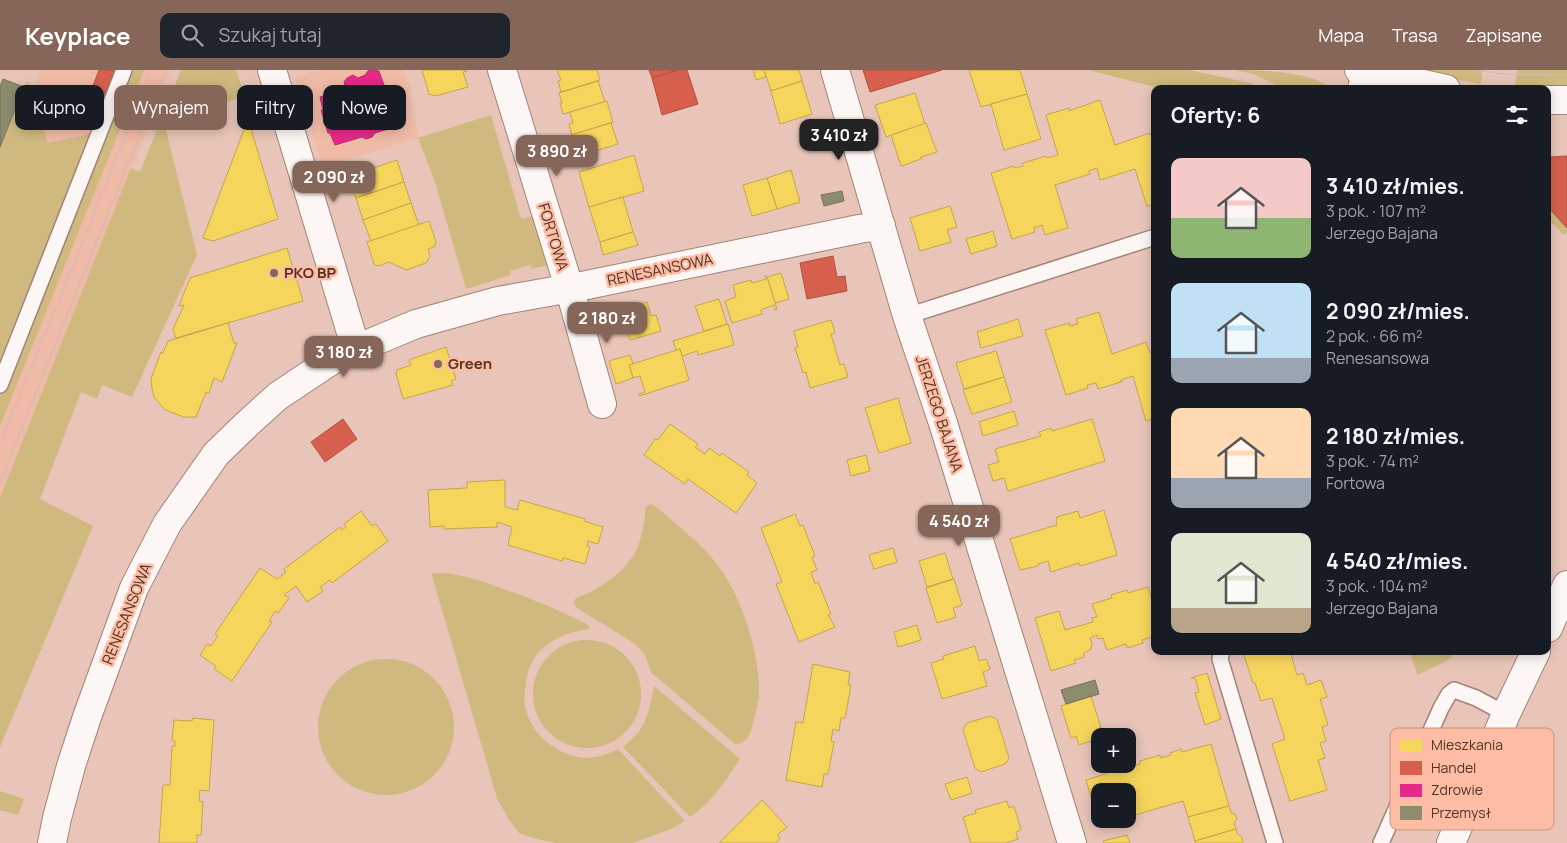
<!DOCTYPE html>
<html lang="pl">
<head>
<meta charset="utf-8">
<style>
  body { margin:0; font-family:Manrope,sans-serif; background:#20242c; color:#f1f3f6; height:100vh; display:flex; flex-direction:column; font-size:19px; white-space:nowrap }
  * { box-sizing:border-box; margin:0 }
  p { font-size:16px; color:#9ea1a6 }
  .icon { flex:none; width:28px; height:28px; fill:none; stroke:currentColor; stroke-width:2; stroke-linecap:round; stroke-linejoin:round }
  .map { position:relative; flex:1; overflow:hidden }
  .details { position:absolute; left:1151px; top:15px; width:400px; height:570px; display:flex; flex-direction:column; background:#171b24; border-radius:10px; box-shadow:0 2px 12px #0003 }
  .details>* { flex:none }
  .guide { position:absolute; left:15px; top:15px; width:475px; height:45px; display:flex; gap:10px }
  .controls { position:absolute; left:1091px; top:658px; display:grid; gap:10px }
  .controls a { display:grid; place-items:center; width:45px; height:45px; border-radius:10px; background:#171b24; box-shadow:0 2px 12px #0003; font-size:25px }
  .price { position:absolute; translate:-50% -42px; padding:0 11px; border-radius:10px; background:#866659; color:#fff; font-size:16px; line-height:32px; filter:drop-shadow(0 1px 2px #0008) }
  .price::after { content:''; position:absolute; left:50%; top:30px; width:15px; height:11px; margin-left:-8px; background:inherit; clip-path:polygon(0 0,100% 0,50% 100%) }
  .price.current { background:#222; color:#fff }
  ul { padding:0; list-style:none }
  li { display:flex; align-items:center; gap:15px; height:125px; padding:0 20px }
  li span { display:grid; place-items:center; flex:none; width:140px; height:100px; border-radius:10px; color:#555 }
  li>.icon { margin-inline-start:auto }
  span .icon { width:60px; height:60px; fill:#fffc; stroke-width:1 }
  li b { font-size:21px }
  h2 { display:flex; justify-content:space-between; align-items:center; height:60px; padding:0 20px; font-size:21px }
  .pill { padding:0 18px; border-radius:10px; background:#171b24; box-shadow:0 2px 12px #0003; font-size:18px; line-height:45px }
  .pill.current { background:#866659; color:#fff }
  header { display:flex; align-items:center; gap:30px; box-sizing:border-box; height:70px; padding:0 25px; background:#866659; color:#fff }
  header strong { font-size:24px }
  nav { display:flex; gap:28px; margin-inline-start:auto; font-size:18px }
  .search { width:350px; height:45px; background:#20242c; display:flex; align-items:center; gap:12px; box-sizing:border-box; padding:0 18px; border-radius:10px; color:#9ea1a6; font-size:19px }
  .map>svg:first-child { display:block }
  .built { fill:#f0bba6 }
  .green { fill:#cfb97f }
  .homes { fill:#f6d55c; stroke:#c5a44c }
  .shops { fill:#d6604d; stroke:#ae5241 }
  .health { fill:#e7298a; stroke:#ba2c6c }
  .industry { fill:#8c8c6e; stroke:#7b7158 }
  .lines { fill:none; stroke-linecap:round; stroke-linejoin:round }
  .service-casing { stroke:#a08478; stroke-width:18 }
  .minor-casing { stroke:#a08478; stroke-width:30 }
  .secondary-casing { stroke:#a08478; stroke-width:30 }
  .service { stroke:#fcf6f4; stroke-width:15 }
  .minor { stroke:#fcf6f4; stroke-width:28 }
  .secondary { stroke:#fcf6f4; stroke-width:28 }
  .tram { stroke:#c8bdba; stroke-width:1 }
  .poi-dot { fill:#866659; stroke:#fcbda4; stroke-width:2 }
  .labels { text-anchor:middle; stroke-width:5; stroke-linejoin:round; paint-order:stroke }
  .street-label { font-size:15px; fill:#523326; stroke:#fcbda4 }
  .poi-label { font-size:15px; font-weight:bold; fill:#523326; stroke:#fcbda4; text-anchor:start }
  .key { fill:#fcbda4; stroke:#c9947e; stroke-width:1 }
  .key-label { font-size:14px; fill:#523326 }
</style>
</head>
<body>
<header>
<strong>Keyplace</strong>
<div class="search"><svg class="icon" aria-label="search" viewBox="0 0 24 24"><circle cx="10" cy="10" r="6"/><path d="M15 15l6 6"/></svg>Szukaj tutaj</div>
<nav><a>Mapa</a><a>Trasa</a><a>Zapisane</a></nav>
</header>
<div class="map">
<svg width="1567" height="773" viewBox="0 0 1567 773">
  <rect width="100%" height="100%" fill="#e8c5b8"/>
  <!-- built -->
  <g class="built">
    <path d="M41 0H114L90 64 48 74 32 23Z"/>
    <path d="M144 0H171L0 428V356Z"/>
    <path d="M319 0H404L411 22 408 23 416 51 418 68 323 97 295 8Z"/>
  </g>
  <!-- green -->
  <g class="green">
    <path d="M131 0H144L0 356V327Z"/>
    <path d="M181 0H236L242 17 265 20 164 52 197 185 132 327 102 315 97 329 81 322 40 429 93 456 0 677V428L131 98 140 102Z"/>
    <path d="M1088 0H1189L1250 13 1263 19H1163Z"/>
    <path d="M1235 0C1257 0 1316 1 1330 19H1283L1254 4Z"/>
    <path d="M1408 0H1482L1481 14Z"/>
    <path d="M1517 0H1567V19L1515 16Z"/>
    <path d="M28 11 48 73 90 64 0 290V77L24 17Z"/>
    <path d="M491 45 521 149 537 145 553 194 532 199 530 195 510 201 511 205 466 219 434 109 418 68Z"/>
    <path d="M1548 137 1567 158V162L1564 165 1548 149Z"/>
    <path d="M652 434C663 442 674 452 684 461 697 472 709 483 719 497 742 528 760 584 759 623 759 632 756 641 754 650 751 661 749 674 735 674L651 602 645 585 634 573 577 538 574 534 575 529C582 525 590 523 596 519 614 509 635 491 640 470 644 459 644 447 646 436Z"/>
    <path d="M433 503C457 502 479 510 501 518 531 528 559 540 587 554L590 558C586 560 583 560 579 561 565 563 552 570 542 579 532 588 527 601 526 613 525 622 523 631 526 640 532 666 559 686 585 688 597 688 608 684 618 679L685 751 671 759 633 773H556L536 769 519 763 509 750 497 728 432 506Z"/>
    <circle cx="587" cy="624" r="54"/>
    <path d="M1409 581H1449L1452 588 1418 605Z"/>
    <circle cx="386" cy="657" r="68"/>
    <path d="M654 616 740 689C726 710 712 733 690 747L623 677C628 672 634 668 638 663 648 649 651 632 654 616Z"/>
    <path d="M0 721 24 729 18 745 0 740Z"/>
  </g>
  <!-- homes -->
  <g class="homes">
    <path d="M422 0H467V1L463 2 468 17 435 26 429 24Z"/>
    <path d="M557 0H597L600 10 561 22 558 11 561 10Z"/>
    <path d="M753 0H764L766 7 756 10Z"/>
    <path d="M764 0H799L802 11 771 21Z"/>
    <path d="M969 0H1020L1027 24 981 37Z"/>
    <path d="M598 11 605 32 563 44 560 33H562L559 23Z"/>
    <path d="M802 11 812 44 780 54 771 21Z"/>
    <path d="M915 23 925 54 886 67 875 35Z"/>
    <path d="M1027 24 1041 69 1004 80 991 34Z"/>
    <path d="M1100 30 1115 75 1150 63V65L1155 64V134L1147 136 1135 99 1100 110 1097 98 1089 101 1090 104 1055 115 1068 158 1045 165 1042 155 1034 158 1035 162 1012 169 991 103 1014 96 1015 98 1023 96V93L1046 86 1047 88 1058 85 1046 45 1069 38V41Z"/>
    <path d="M607 31 613 52 572 65 569 54 573 53 570 42Z"/>
    <path d="M248 49 278 149 213 171 203 168Z"/>
    <path d="M611 53 618 74 576 87 573 75 577 74 574 64Z"/>
    <path d="M926 53 937 82 921 87V89L901 96 891 65Z"/>
    <path d="M634 85 644 121 589 137 579 102Z"/>
    <path d="M397 90 404 112 356 128 349 106Z"/>
    <path d="M791 100 800 132 777 139 767 108Z"/>
    <path d="M767 108 777 139 752 146 743 115Z"/>
    <path d="M404 112 411 133 363 150 356 128Z"/>
    <path d="M623 127 633 162 600 172 589 137Z"/>
    <path d="M411 133 419 155 371 171 363 150Z"/>
    <path d="M950 136 957 157 947 160 951 172 920 181 910 148Z"/>
    <path d="M429 151 436 172 434 177 428 179 430 186 426 193 406 200 389 192 378 196 374 194 367 172Z"/>
    <path d="M993 161 997 176 971 184 966 169Z"/>
    <path d="M633 162 638 175 603 185 600 172Z"/>
    <path d="M287 178 303 231 176 268 173 259 184 235 179 236 190 208Z"/>
    <path d="M781 203 789 229 775 233 767 207Z"/>
    <path d="M765 205 767 207 777 239 775 240 774 235 761 240 762 244 732 253 725 231 736 227 733 215 751 210 752 213 766 209Z"/>
    <path d="M719 229 727 254 704 261 695 236Z"/>
    <path d="M647 232 651 246 656 245 661 261 630 270 620 239Z"/>
    <path d="M1099 242 1112 284 1146 272 1150 283 1155 282V348L1146 351 1133 306 1121 310V312L1098 319 1096 313 1087 315 1088 318 1066 325 1045 260 1069 253 1070 256 1078 254 1076 249Z"/>
    <path d="M1018 249 1023 266 981 278 977 262Z"/>
    <path d="M831 250 835 263 831 264 840 295 844 294 848 307 810 318 806 302 803 303 799 290 795 278 798 277 794 261Z"/>
    <path d="M228 253 234 273H237L222 312 214 308 209 323 206 322 196 347H184L165 340 154 327 152 319 151 309 161 282 163 283 168 271Z"/>
    <path d="M728 254 734 275 698 285 697 281 682 286 680 279 676 280 673 271Z"/>
    <path d="M446 277 456 309 451 311 453 315 403 329 396 303 397 300 411 295 409 290Z"/>
    <path d="M680 279 689 310 639 326V324L645 322 640 306 633 308 629 295Z"/>
    <path d="M996 281 1004 307 964 319 956 293Z"/>
    <path d="M630 285 633 294 629 295 633 308 616 314 609 291Z"/>
    <path d="M1004 307 1012 332 972 344 963 320Z"/>
    <path d="M898 328 911 373 879 383 865 338Z"/>
    <path d="M1014 341 1018 355 983 366 979 352Z"/>
    <path d="M1092 349 1105 391 1008 421 1004 408 993 411 988 395 999 392 995 379 1041 366 1039 362 1051 358 1052 361Z"/>
    <path d="M670 354 698 374 695 377 705 384 709 378 720 386 722 383 749 402 747 405 757 413 736 443 688 409 685 414 644 385 655 369 658 370Z"/>
    <path d="M866 385 870 401 851 406 847 390Z"/>
    <path d="M505 410V437L517 440 520 430 585 449 584 451 603 457 598 474 588 471 587 476 590 477 585 494 563 488 562 491 508 475 512 457 497 452V457L444 459V456L430 457 428 420 467 418V412Z"/>
    <path d="M1104 440 1117 485 1080 496 1079 493 1051 502 1048 491 1038 494V496L1020 500 1010 469 1057 455 1056 450 1057 447 1078 441 1080 448Z"/>
    <path d="M361 441 372 456 376 454 388 471 332 513 330 510 320 517 323 521 307 532 296 516 284 525 289 528 278 543 275 541 269 551 272 552 232 611 214 599 216 596 200 585 207 574 211 576 218 566 215 564 260 498 277 509 286 502 284 499 340 457 342 460 346 457 344 454Z"/>
    <path d="M795 444 800 456 803 455 815 486 812 487 817 500 811 502 815 514 818 512 831 544 828 545 835 557 799 572 776 514 782 512 761 458Z"/>
    <path d="M893 478 897 492 874 499 869 485Z"/>
    <path d="M945 483 953 509 927 517 919 491Z"/>
    <path d="M954 509 962 535 953 538 956 547 937 553 926 518Z"/>
    <path d="M1148 517 1153 534H1155V566L1142 570 1143 573 1127 578 1126 574 1107 580 1103 568 1098 569 1097 565 1090 568 1092 574 1091 579 1084 583V587L1074 590 1076 593 1051 601 1035 548 1059 541 1065 560 1093 552 1092 548 1097 547 1092 534 1112 528 1111 525 1127 520 1128 523Z"/>
    <path d="M917 555 921 570 898 577 894 562Z"/>
    <path d="M975 576 979 591 986 589 990 599 983 602 987 616 942 629 931 593 944 589 943 586Z"/>
    <path d="M1290 581 1297 605 1303 603 1307 615 1321 610 1327 627 1320 629 1328 655 1322 657 1326 671 1320 673 1325 688 1318 690 1327 720 1290 731 1272 674 1285 669 1272 628 1261 631 1255 613H1253L1243 582Z"/>
    <path d="M813 594 850 602 848 615H851L845 648H841L839 661 833 659 831 671 834 672 828 704H824L822 717 786 710 796 652 803 653Z"/>
    <path d="M1207 603 1221 649 1205 655 1195 623 1199 622 1195 608H1191Z"/>
    <path d="M1091 626 1101 658H1099L1102 666H1100V668L1079 675 1076 666 1071 668 1061 636Z"/>
    <path d="M990 646 997 649 1009 688 1005 694 981 702 975 698 963 660 967 653Z"/>
    <path d="M193 648 214 650 209 721 200 720 199 731 203 732 201 765H197V773H159L163 715H170L172 676H175V671H172L174 650 192 651Z"/>
    <path d="M1211 674 1229 736 1188 747 1183 731 1128 747V721H1100V749H1122L1123 751 1112 754V752L1099 755 1086 710 1108 703V701L1117 698 1118 700 1140 694V691L1160 685V688L1171 685 1170 683 1181 679 1182 682Z"/>
    <path d="M967 707 972 723 951 730 945 714Z"/>
    <path d="M762 730 787 757 777 765 780 768 776 773H719Z"/>
    <path d="M1007 731 1009 738 1014 736 1021 760 1016 762 1018 769 1006 773H971L963 747 976 743 975 740Z"/>
    <path d="M1229 736 1231 743 1235 744 1237 749 1234 753 1236 759 1195 771 1188 747Z"/>
    <path d="M1236 759 1237 764 1241 766 1243 771 1242 773H1195V771Z"/>
    <path d="M1127 765 1130 773H1104L1103 771Z"/>
  </g>
  <!-- shops -->
  <g class="shops">
    <path d="M99 0H114L101 34 88 29Z"/>
    <path d="M649 0H678L652 8Z"/>
    <path d="M678 0H687L698 34 662 45 652 8Z"/>
    <path d="M863 0H942L870 22Z"/>
    <path d="M1567 86V158L1548 137V90H1552L1551 87Z"/>
    <path d="M833 186 837 207 845 206 847 221 807 229 800 193Z"/>
    <path d="M343 349 357 369 325 392 311 372Z"/>
  </g>
  <!-- health -->
  <path class="health" d="M372 0 379 1 384 15 388 17 394 39 392 44 388 45 392 58 375 63 372 67 366 69 362 67 335 75 330 63H328L321 40H323L320 27 346 19 344 12 347 8 353 5 358 8 365 5 368 1Z"/>
  <!-- industry -->
  <g class="industry">
    <path d="M3 9 24 17 0 77V16Z"/>
    <path d="M842 121 844 131 824 136 821 125Z"/>
    <path d="M1095 610 1099 624 1066 634 1061 620Z"/>
  </g>
  <g class="lines">
    <!-- service casing -->
    <g class="service-casing">
      <g id="service">
        <path d="M907 246 1155 167"/>
        <path d="M0 315 124 0"/>
        <path d="M1222 581 1220 589 1275 773"/>
        <path d="M1381 773 1441 638 1449 624 1454 620 1476 628 1506 644"/>
      </g>
    </g>
    <!-- minor casing -->
    <g class="minor-casing">
      <g id="minor">
        <path d="M272 0 356 279"/>
        <path d="M502 0 569 217 602 334"/>
        <path d="M835 0 907 246 943 353 1072 773"/>
        <path d="M1362 19 1366 2"/>
        <path d="M1548 558 1567 515"/>
        <path d="M52 773 57 748 71 696 87 647 134 518 167 454 216 384 246 355 278 326 335 288 416 254 498 231 582 216 859 159 881 156"/>
        <path d="M1451 773 1506 644 1536 581"/>
      </g>
    </g>
    <!-- secondary casing -->
    <g class="secondary-casing">
      <g id="secondary">
        <path d="M1359 0 1446 19"/>
        <path d="M1548 30H1567"/>
      </g>
    </g>
    <!-- service -->
    <use href="#service" class="service"/>
    <!-- minor -->
    <use href="#minor" class="minor"/>
    <!-- secondary -->
    <use href="#secondary" class="secondary"/>
    <!-- tram -->
    <g class="tram">
      <path d="M1473 0 1504 4 1567 5"/>
      <path d="M0 373 83 172 151 0"/>
      <path d="M0 412 166 0"/>
    </g>
  </g>
  <!-- markers -->
  <g class="poi-dot">
    <circle cx="274" cy="203" r="5"/>
    <circle cx="438" cy="294" r="5"/>
  </g>
  <g class="labels">
    <!-- street labels -->
    <g class="street-label">
      <text transform="translate(553 167) rotate(73)" y="5">FORTOWA</text>
      <text transform="translate(660 200) rotate(-12)" y="5">RENESANSOWA</text>
      <text transform="translate(939 344) rotate(72)" y="5">JERZEGO BAJANA</text>
      <text transform="translate(127 544) rotate(-68)" y="5">RENESANSOWA</text>
    </g>
    <!-- poi labels -->
    <g class="poi-label">
      <text x="284" y="208">PKO BP</text>
      <text x="448" y="299">Green</text>
    </g>
  </g>
  <!-- legend -->
  <rect x="1390" y="658" width="164" height="102" rx="8" class="key"/>
  <rect x="1400" y="669" width="22" height="13" fill="#f6d55c"/>
  <rect x="1400" y="691" width="22" height="14" fill="#d6604d"/>
  <rect x="1400" y="714" width="22" height="13" fill="#e7298a"/>
  <rect x="1400" y="736" width="22" height="14" fill="#8c8c6e"/>
  <g class="key-label">
    <text x="1431" y="680">Mieszkania</text>
    <text x="1431" y="703">Handel</text>
    <text x="1431" y="725">Zdrowie</text>
    <text x="1431" y="748">Przemysł</text>
  </g>
</svg>
<div class="controls">
<a>+</a>
<a>−</a>
</div>
<b class="price current" style="left:839px;top:91px">3 410 zł</b>
<b class="price" style="left:557px;top:107px">3 890 zł</b>
<b class="price" style="left:334px;top:133px">2 090 zł</b>
<b class="price" style="left:607px;top:274px">2 180 zł</b>
<b class="price" style="left:344px;top:308px">3 180 zł</b>
<b class="price" style="left:959px;top:477px">4 540 zł</b>
<div class="guide">
<a class="pill">Kupno</a>
<a class="pill current">Wynajem</a>
<a class="pill">Filtry</a>
<a class="pill">Nowe</a>
</div>
<section class="details">
<h2>Oferty: 6<svg class="icon" aria-label="filters" viewBox="0 0 24 24"><path d="M4 7h16M4 17h16"/><circle cx="9" cy="7" r="2"/><circle cx="15" cy="17" r="2"/></svg></h2>
<ul>
<li><span style="background:linear-gradient(#f6c9c9 60%,#8fb573 0)"><svg class="icon" aria-label="home" viewBox="0 0 24 24"><path d="M3 11l9-7 9 7M6 9v11h12V9"/></svg></span><div><b>3 410 zł/mies.</b><p>3 pok. · 107 m²</p><p>Jerzego Bajana</p></div></li>
<li><span style="background:linear-gradient(#bfe0f5 75%,#9aa5b1 0)"><svg class="icon" aria-label="home" viewBox="0 0 24 24"><path d="M3 11l9-7 9 7M6 9v11h12V9"/></svg></span><div><b>2 090 zł/mies.</b><p>2 pok. · 66 m²</p><p>Renesansowa</p></div></li>
<li><span style="background:linear-gradient(#ffd9b3 70%,#9aa5b1 0)"><svg class="icon" aria-label="home" viewBox="0 0 24 24"><path d="M3 11l9-7 9 7M6 9v11h12V9"/></svg></span><div><b>2 180 zł/mies.</b><p>3 pok. · 74 m²</p><p>Fortowa</p></div></li>
<li><span style="background:linear-gradient(#dfe7d0 75%,#b9a48a 0)"><svg class="icon" aria-label="home" viewBox="0 0 24 24"><path d="M3 11l9-7 9 7M6 9v11h12V9"/></svg></span><div><b>4 540 zł/mies.</b><p>3 pok. · 104 m²</p><p>Jerzego Bajana</p></div></li>
</ul>
</section>
</div>
</body>
</html>
